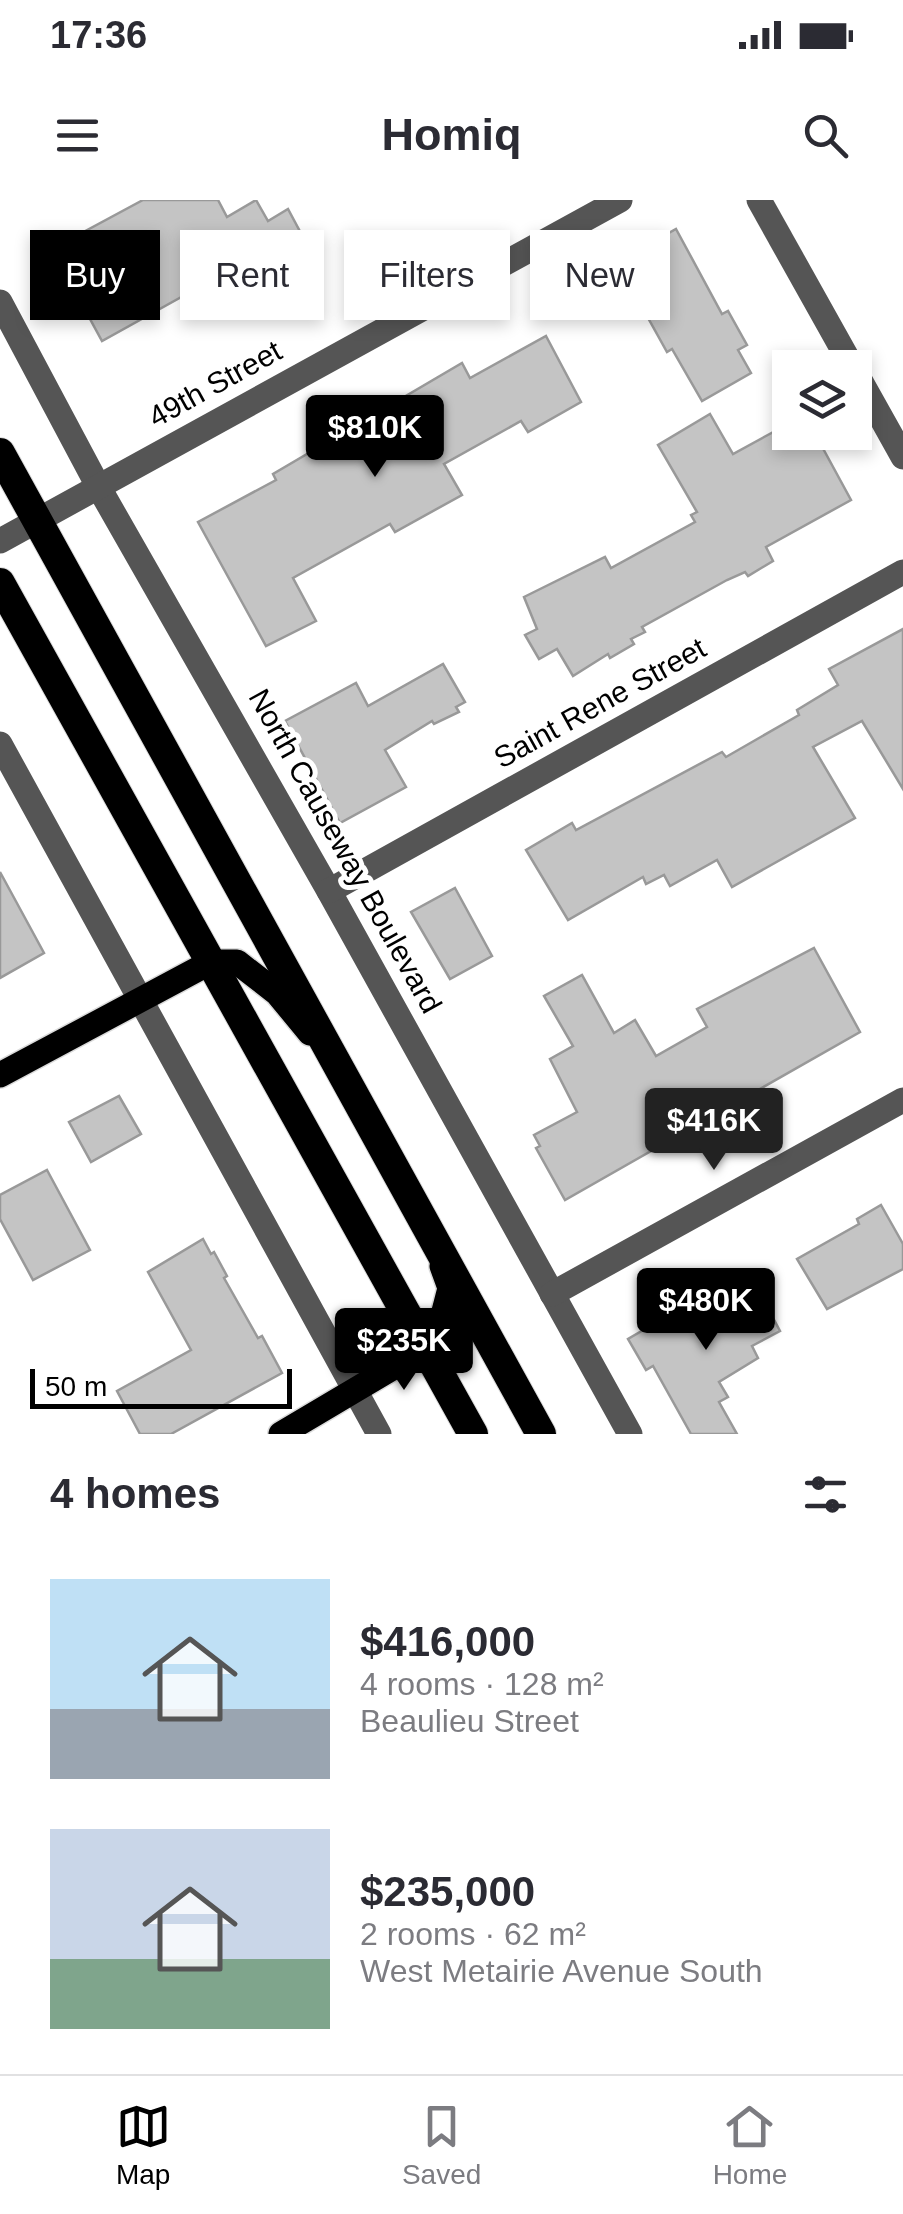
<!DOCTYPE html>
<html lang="en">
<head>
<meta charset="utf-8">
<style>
  body { margin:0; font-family:Helvetica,sans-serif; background:#f2f2f3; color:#2b2b33; height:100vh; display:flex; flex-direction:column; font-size:38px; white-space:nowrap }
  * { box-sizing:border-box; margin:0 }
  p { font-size:32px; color:#7c7c81 }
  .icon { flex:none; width:55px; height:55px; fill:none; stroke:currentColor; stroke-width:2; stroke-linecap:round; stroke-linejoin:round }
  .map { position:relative; height:1234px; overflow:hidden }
  .panel { display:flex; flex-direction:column; background:#fff; flex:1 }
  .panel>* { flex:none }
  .guide { position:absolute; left:30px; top:30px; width:845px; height:90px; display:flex; gap:20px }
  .tools { position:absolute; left:772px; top:150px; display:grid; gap:20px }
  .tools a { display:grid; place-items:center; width:100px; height:100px; border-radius:0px; background:#fff; box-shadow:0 5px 15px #0003; font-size:50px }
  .scale { position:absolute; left:30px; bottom:25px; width:262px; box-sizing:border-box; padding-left:10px; border:5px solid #000; border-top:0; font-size:28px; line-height:35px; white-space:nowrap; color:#000; -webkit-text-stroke:8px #fff; paint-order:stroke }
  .price { position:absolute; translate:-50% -85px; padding:0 22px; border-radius:10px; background:#000; color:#fff; font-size:32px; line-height:65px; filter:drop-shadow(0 2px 5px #0008) }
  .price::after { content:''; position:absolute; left:50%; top:60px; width:30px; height:22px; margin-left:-15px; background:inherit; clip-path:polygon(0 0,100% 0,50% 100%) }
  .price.selected { background:#222; color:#fff }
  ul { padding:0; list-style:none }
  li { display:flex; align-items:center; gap:30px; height:250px; padding:0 50px }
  li span { display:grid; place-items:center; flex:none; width:280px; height:200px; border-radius:0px; color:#555 }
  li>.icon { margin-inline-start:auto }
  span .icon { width:120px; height:120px; fill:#fffc; stroke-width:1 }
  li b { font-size:42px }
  h2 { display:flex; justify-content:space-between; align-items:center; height:120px; padding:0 50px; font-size:42px }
  .chip { padding:0 35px; border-radius:0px; background:#fff; box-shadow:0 5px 15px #0003; font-size:35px; line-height:90px }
  .chip.selected { background:#000; color:#fff }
  .status { display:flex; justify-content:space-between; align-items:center; height:70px; padding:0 50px; background:#fff; direction:ltr }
  .status svg { height:28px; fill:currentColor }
  header { display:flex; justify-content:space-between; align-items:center; height:130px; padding:0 50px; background:#fff; font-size:45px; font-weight:600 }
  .menu { display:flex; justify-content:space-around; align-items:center; height:140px; border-top:2px solid #e1e1e2; background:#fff; font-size:28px; color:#7c7c81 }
  .menu a { display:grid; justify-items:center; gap:5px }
  .menu .selected { color:#000 }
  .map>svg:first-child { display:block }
  .building { fill:#c4c4c4; stroke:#999; stroke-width:2.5 }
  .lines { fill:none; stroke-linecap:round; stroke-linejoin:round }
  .major-casing { stroke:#dbdbdb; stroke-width:28 }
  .highway-casing { stroke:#dbdbdb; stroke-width:32 }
  .minor { stroke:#555; stroke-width:25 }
  .major { stroke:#000; stroke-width:25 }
  .highway { stroke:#000; stroke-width:30 }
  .labels { text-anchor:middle; stroke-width:10; stroke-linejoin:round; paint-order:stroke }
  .street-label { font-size:30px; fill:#000; stroke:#fff }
</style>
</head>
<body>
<div class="status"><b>17:36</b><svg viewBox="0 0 49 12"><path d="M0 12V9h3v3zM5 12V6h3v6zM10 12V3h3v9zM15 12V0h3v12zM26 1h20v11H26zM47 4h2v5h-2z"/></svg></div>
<header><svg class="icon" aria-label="menu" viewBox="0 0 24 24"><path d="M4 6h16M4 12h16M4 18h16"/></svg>Homiq<svg class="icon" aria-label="search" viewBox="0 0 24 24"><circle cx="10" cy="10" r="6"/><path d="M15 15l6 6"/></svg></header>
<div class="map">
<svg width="903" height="1234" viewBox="0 0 903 1234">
  <rect width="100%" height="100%" fill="#fff"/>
  <!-- building -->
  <g class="building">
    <path d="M143 0H218L227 17 256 0 268 21 288 9 319 67 303 75 309 86 282 101 270 81 220 108 217 102 194 114 185 95 102 141 52 49Z"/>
    <path d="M676 29 722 114 728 111 747 145 738 150 751 173 702 201 672 149 667 152 617 62Z"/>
    <path d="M546 136 581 202 528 232 521 221 444 264 462 295 395 332 390 324 293 378 316 421 266 446 198 322 276 280 273 274 462 163 470 178Z"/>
    <path d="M710 214 733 254 788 224 790 232H814L851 300 766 347 773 361 748 376 745 372 727 380 642 427 645 432 631 439 634 444 610 458 608 454 573 476 557 449 539 459 525 435 537 429 524 397 605 357 611 368 695 322 691 315 697 312 658 245Z"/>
    <path d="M903 429V589L862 521 813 547 855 618 732 687 717 660 670 686 664 675 646 684 643 677 568 720 526 650 572 623 576 630 722 552 726 557 799 515 797 510 838 485 829 469Z"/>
    <path d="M443 464 465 502 456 507 459 512 434 524 432 521 385 550 406 587 340 623 285 521 356 483 368 506Z"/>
    <path d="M0 672 44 753 0 778Z"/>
    <path d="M455 688 492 756 450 779 411 712Z"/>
    <path d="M814 748 860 832 565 1000 536 948 540 946 534 935 577 912 550 859 573 846 544 796 582 775 614 833 635 820 656 856 707 827 697 809Z"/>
    <path d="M119 896 141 934 91 962 69 922Z"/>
    <path d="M47 970 90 1050 33 1080 0 1019V995Z"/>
    <path d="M881 1005 903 1044V1069L827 1109 797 1059 859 1024 857 1019Z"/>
    <path d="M203 1039 211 1054 214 1052 227 1076 224 1078 258 1138 262 1136 282 1173 171 1234H140L117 1191 191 1150 148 1072Z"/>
    <path d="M751 1077 780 1131 752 1146 758 1158 719 1182 728 1197 719 1202 737 1234H691L653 1166 646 1170 628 1139 676 1111 679 1117Z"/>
  </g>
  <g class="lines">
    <!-- major casing -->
    <g class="major-casing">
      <g id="major">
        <path d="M0 875 211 762H237L277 793 310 833"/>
        <path d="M281 1234 426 1148 442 1119 450 1088 442 1066"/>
      </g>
    </g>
    <!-- highway casing -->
    <g class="highway-casing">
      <g id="highway">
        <path d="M0 253 541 1234"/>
        <path d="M0 383 473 1234"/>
      </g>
    </g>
    <!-- minor -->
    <g class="minor">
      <path d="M759 0 853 168"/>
      <path d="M0 102 98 286 329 691 630 1234"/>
      <path d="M855 171 903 257"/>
      <path d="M0 341 620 0"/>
      <path d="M0 544 379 1234"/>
      <path d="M329 691 903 372"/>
      <path d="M552 1094 903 900"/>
    </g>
    <!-- major -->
    <use href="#major" class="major"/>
    <!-- highway -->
    <use href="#highway" class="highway"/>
  </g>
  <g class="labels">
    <!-- street labels -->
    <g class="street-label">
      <text transform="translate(215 184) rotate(-29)" y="10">49th Street</text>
      <text transform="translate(600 503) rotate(-29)" y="10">Saint Rene Street</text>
      <text transform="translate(345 651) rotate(61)" y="10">North Causeway Boulevard</text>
    </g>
  </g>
</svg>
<div class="tools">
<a><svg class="icon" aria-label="layers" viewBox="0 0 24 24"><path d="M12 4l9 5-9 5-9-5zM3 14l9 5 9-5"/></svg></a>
</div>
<div class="scale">50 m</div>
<b class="price" style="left:375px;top:280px">$810K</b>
<b class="price selected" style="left:714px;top:973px">$416K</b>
<b class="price" style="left:706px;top:1153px">$480K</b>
<b class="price" style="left:404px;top:1193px">$235K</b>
<div class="guide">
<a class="chip selected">Buy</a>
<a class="chip">Rent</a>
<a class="chip">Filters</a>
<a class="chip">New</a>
</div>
</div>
<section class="panel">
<h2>4 homes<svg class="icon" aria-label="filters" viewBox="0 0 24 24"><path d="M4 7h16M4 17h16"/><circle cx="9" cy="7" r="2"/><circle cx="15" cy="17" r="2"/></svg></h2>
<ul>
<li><span style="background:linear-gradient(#bfe0f5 65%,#9aa5b1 0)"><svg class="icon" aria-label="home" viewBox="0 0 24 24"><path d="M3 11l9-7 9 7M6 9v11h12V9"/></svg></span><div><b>$416,000</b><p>4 rooms · 128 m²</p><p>Beaulieu Street</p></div></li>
<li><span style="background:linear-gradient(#c9d6e8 65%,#7fa58c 0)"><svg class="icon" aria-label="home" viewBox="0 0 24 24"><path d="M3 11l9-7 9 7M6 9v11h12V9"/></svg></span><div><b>$235,000</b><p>2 rooms · 62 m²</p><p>West Metairie Avenue South</p></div></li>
</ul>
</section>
<nav class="menu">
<a class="selected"><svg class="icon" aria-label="map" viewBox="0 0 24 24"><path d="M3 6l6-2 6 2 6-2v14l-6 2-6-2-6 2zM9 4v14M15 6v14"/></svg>Map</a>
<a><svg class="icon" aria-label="saved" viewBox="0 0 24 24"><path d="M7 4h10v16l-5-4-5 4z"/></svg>Saved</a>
<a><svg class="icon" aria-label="home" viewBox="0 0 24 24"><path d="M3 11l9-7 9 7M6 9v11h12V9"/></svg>Home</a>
</nav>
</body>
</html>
